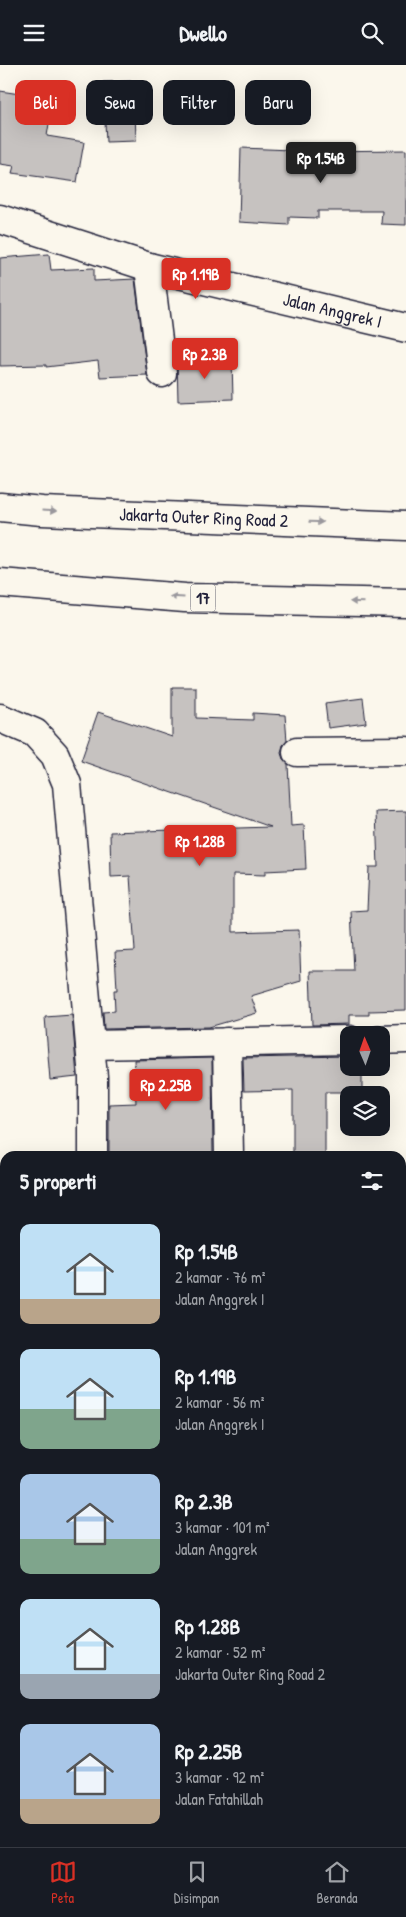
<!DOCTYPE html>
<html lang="id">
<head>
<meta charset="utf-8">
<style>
  body { margin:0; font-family:"Patrick Hand",sans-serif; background:#20242c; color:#f1f3f6; height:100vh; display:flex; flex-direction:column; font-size:19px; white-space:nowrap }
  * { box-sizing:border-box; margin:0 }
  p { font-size:16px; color:#9ea1a6 }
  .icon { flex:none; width:28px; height:28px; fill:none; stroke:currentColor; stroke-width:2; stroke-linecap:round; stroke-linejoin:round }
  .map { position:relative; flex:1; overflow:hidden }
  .details { position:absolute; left:0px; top:1086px; width:406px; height:696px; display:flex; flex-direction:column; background:#171b24; border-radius:15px 15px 0 0; box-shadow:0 5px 20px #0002 }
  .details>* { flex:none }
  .top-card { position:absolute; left:15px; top:15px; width:376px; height:45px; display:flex; gap:10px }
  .needle { width:32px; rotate:358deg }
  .fabs { position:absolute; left:340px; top:961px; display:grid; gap:10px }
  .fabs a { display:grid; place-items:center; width:50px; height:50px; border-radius:10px; background:#171b24; box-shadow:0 5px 20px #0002; font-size:25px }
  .price { position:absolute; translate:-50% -42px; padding:0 11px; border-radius:5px; background:#d93025; color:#fff; font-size:16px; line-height:32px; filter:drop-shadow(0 1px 2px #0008) }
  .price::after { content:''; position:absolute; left:50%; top:30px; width:15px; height:11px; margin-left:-8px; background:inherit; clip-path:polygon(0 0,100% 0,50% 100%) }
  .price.selected { background:#222; color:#fff }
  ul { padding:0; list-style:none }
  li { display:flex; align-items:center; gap:15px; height:125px; padding:0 20px }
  li span { display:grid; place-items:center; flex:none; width:140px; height:100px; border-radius:10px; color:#555 }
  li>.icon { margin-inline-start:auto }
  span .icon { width:60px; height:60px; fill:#fffc; stroke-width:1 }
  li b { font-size:21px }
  h2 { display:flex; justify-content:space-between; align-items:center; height:60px; padding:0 20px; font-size:21px }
  .pill { padding:0 18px; border-radius:10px; background:#171b24; box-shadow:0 5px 20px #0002; font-size:18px; line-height:45px }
  .pill.selected { background:#d93025; color:#fff }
  header { display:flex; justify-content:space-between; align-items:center; height:65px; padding:0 20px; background:#171b24; font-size:22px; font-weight:700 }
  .dock { display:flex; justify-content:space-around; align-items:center; height:70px; border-top:1px solid #363941; background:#171b24; font-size:14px; color:#9ea1a6 }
  .dock a { display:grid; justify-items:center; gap:2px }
  .dock .selected { color:#d93025 }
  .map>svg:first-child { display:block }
  .building { fill:#c6c2c0; stroke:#22223b }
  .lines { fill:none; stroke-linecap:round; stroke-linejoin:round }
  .service-casing { stroke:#22223b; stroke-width:21 }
  .minor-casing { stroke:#22223b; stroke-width:31 }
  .motorway-casing { stroke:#22223b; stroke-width:31 }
  .service { stroke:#fbf7ec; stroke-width:18 }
  .minor { stroke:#fbf7ec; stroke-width:28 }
  .motorway { stroke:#fbf7ec; stroke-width:28 }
  .oneway { fill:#99979c }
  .labels { text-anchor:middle; stroke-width:4.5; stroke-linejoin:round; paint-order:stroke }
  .shield { fill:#fbf7ec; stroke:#636270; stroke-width:1 }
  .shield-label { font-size:16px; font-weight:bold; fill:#22223b }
  .street-label { font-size:18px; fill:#22223b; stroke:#fbf7ec }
</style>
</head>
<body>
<header><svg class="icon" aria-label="menu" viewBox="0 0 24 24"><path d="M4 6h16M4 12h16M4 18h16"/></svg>Dwello<svg class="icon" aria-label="search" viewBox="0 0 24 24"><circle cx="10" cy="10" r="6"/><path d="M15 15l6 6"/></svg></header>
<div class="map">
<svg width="406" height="1782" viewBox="0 0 406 1782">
  <rect width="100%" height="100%" fill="#fbf7ec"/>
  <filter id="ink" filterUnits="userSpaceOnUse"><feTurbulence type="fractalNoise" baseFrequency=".02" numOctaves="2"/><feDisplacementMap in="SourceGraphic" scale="10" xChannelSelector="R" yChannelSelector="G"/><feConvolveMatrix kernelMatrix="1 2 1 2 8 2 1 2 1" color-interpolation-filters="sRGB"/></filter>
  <g filter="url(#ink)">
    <!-- building -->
    <g class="building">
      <path d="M134 16 136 76 106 77 103 17Z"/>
      <path d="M0 26 53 34 47 71 84 77 77 117 12 108 14 101 0 99Z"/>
      <path d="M241 83 317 86 406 85V160L381 159 382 146H318V153L289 152V160L239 157Z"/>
      <path d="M49 189 51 205 94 203V216L135 214 147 310 100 312 98 296 46 302V300L0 301V193Z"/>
      <path d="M232 294 233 334 178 336 177 296Z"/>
      <path d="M172 622H196V653L253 655V648L285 650 287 676 283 680 281 688 283 694 288 699 291 761 304 760 306 804 265 806V810L233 809V867L299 865 301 916 251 931 257 948 209 962 104 964 103 947 115 946 114 925H117L115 887 135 886 130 811 111 812 110 767 271 762 81 696 98 647 172 672Z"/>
      <path d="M363 633 366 658 328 663 325 638Z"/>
      <path d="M406 746V945L369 946V950H349V959L312 960 310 906H354L351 846 367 845 369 802H378L376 747Z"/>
      <path d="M72 950 77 1012 50 1015 45 952Z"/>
      <path d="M349 991V1002H362V1027H325V1091H293V1025L244 1026 243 993Z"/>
      <path d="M212 993 213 1091H109V1039L136 1038 134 995Z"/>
    </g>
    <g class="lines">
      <!-- service casing -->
      <g class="service-casing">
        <path id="service" d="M29 1782 39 1778"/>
      </g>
      <!-- minor casing -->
      <g class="minor-casing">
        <g id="minor">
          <path id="s1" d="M0 154 149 202 406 263"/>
          <path d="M149 202 162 308"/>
          <path d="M0 653 35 668 55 690 67 719 90 980"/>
          <path d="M297 687 406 686"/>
          <path d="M381 975 406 974"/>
          <path d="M227 977 229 1091"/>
          <path d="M93 1091V1012L90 980 349 975"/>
          <path d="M401 1221H406"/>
          <path d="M0 1231H5"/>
          <path d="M401 1406 406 1405"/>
          <path d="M0 1491 5 1490"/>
          <path d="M324 1778V1782"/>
        </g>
      </g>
      <!-- motorway casing -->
      <g class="motorway-casing">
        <g id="motorway">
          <path id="s2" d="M0 442 42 446 406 461"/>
          <path d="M0 518 185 533 406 538"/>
        </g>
      </g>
      <!-- service -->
      <use href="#service" class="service"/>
      <!-- minor -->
      <use href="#minor" class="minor"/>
      <!-- motorway -->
      <use href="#motorway" class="motorway"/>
    </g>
    <!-- one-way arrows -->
    <defs><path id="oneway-solid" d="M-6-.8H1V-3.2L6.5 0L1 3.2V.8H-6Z" transform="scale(1.25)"/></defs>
    <g class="oneway">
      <use href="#oneway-solid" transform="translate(49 446) rotate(3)"/>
      <use href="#oneway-solid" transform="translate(316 457) rotate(2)"/>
      <use href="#oneway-solid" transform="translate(177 532) rotate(-176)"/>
      <use href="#oneway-solid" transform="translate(357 537) rotate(-179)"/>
    </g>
  </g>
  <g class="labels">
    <!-- shield labels -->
    <rect class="shield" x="190.5" y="519.5" width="25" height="27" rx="4"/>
    <g class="shield-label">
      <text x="203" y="539">17</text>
    </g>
    <!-- street labels -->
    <g class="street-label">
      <text dy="6" stroke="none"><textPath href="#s1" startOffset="345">Jalan Anggrek I</textPath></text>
      <text dy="6" stroke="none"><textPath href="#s2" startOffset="204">Jakarta Outer Ring Road 2</textPath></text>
    </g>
  </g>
</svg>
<div class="fabs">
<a><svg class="needle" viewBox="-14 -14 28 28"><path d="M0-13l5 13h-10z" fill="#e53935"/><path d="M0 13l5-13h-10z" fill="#9ea1a6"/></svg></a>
<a><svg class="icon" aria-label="layers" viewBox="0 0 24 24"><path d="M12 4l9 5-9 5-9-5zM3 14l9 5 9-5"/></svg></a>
</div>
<b class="price selected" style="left:321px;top:119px">Rp 1.54B</b>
<b class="price" style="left:196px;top:235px">Rp 1.19B</b>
<b class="price" style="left:205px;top:315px">Rp 2.3B</b>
<b class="price" style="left:200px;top:802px">Rp 1.28B</b>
<b class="price" style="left:166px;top:1046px">Rp 2.25B</b>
<div class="top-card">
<a class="pill selected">Beli</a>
<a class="pill">Sewa</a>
<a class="pill">Filter</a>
<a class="pill">Baru</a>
</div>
<section class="details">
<h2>5 properti<svg class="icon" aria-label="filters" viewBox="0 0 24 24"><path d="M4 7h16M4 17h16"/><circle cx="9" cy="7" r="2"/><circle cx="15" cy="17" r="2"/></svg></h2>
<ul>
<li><span style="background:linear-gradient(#bfe0f5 75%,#b9a48a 0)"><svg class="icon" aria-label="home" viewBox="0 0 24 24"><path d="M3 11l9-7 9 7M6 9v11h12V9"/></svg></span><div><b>Rp 1.54B</b><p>2 kamar · 76 m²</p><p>Jalan Anggrek I</p></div></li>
<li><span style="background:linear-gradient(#bfe0f5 60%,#7fa58c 0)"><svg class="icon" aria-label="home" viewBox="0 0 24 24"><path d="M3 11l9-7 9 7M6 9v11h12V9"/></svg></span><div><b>Rp 1.19B</b><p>2 kamar · 56 m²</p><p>Jalan Anggrek I</p></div></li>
<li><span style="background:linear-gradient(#a9c7e8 65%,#7fa58c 0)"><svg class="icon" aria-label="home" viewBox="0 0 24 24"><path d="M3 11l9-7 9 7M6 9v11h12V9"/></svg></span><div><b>Rp 2.3B</b><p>3 kamar · 101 m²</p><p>Jalan Anggrek</p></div></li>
<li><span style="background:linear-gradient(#bfe0f5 75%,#9aa5b1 0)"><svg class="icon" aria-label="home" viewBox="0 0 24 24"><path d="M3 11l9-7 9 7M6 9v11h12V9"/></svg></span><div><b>Rp 1.28B</b><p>2 kamar · 52 m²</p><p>Jakarta Outer Ring Road 2</p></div></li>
<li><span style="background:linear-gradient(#a9c7e8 75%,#b9a48a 0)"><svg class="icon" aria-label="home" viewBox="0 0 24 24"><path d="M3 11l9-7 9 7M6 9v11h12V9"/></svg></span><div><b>Rp 2.25B</b><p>3 kamar · 92 m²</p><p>Jalan Fatahillah</p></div></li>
</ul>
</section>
</div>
<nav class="dock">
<a class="selected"><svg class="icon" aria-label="map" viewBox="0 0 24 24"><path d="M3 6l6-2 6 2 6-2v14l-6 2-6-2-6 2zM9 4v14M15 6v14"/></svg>Peta</a>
<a><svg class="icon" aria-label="saved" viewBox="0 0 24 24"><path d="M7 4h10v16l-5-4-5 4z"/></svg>Disimpan</a>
<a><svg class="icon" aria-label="home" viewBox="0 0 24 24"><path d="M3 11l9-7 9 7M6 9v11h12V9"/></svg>Beranda</a>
</nav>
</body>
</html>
